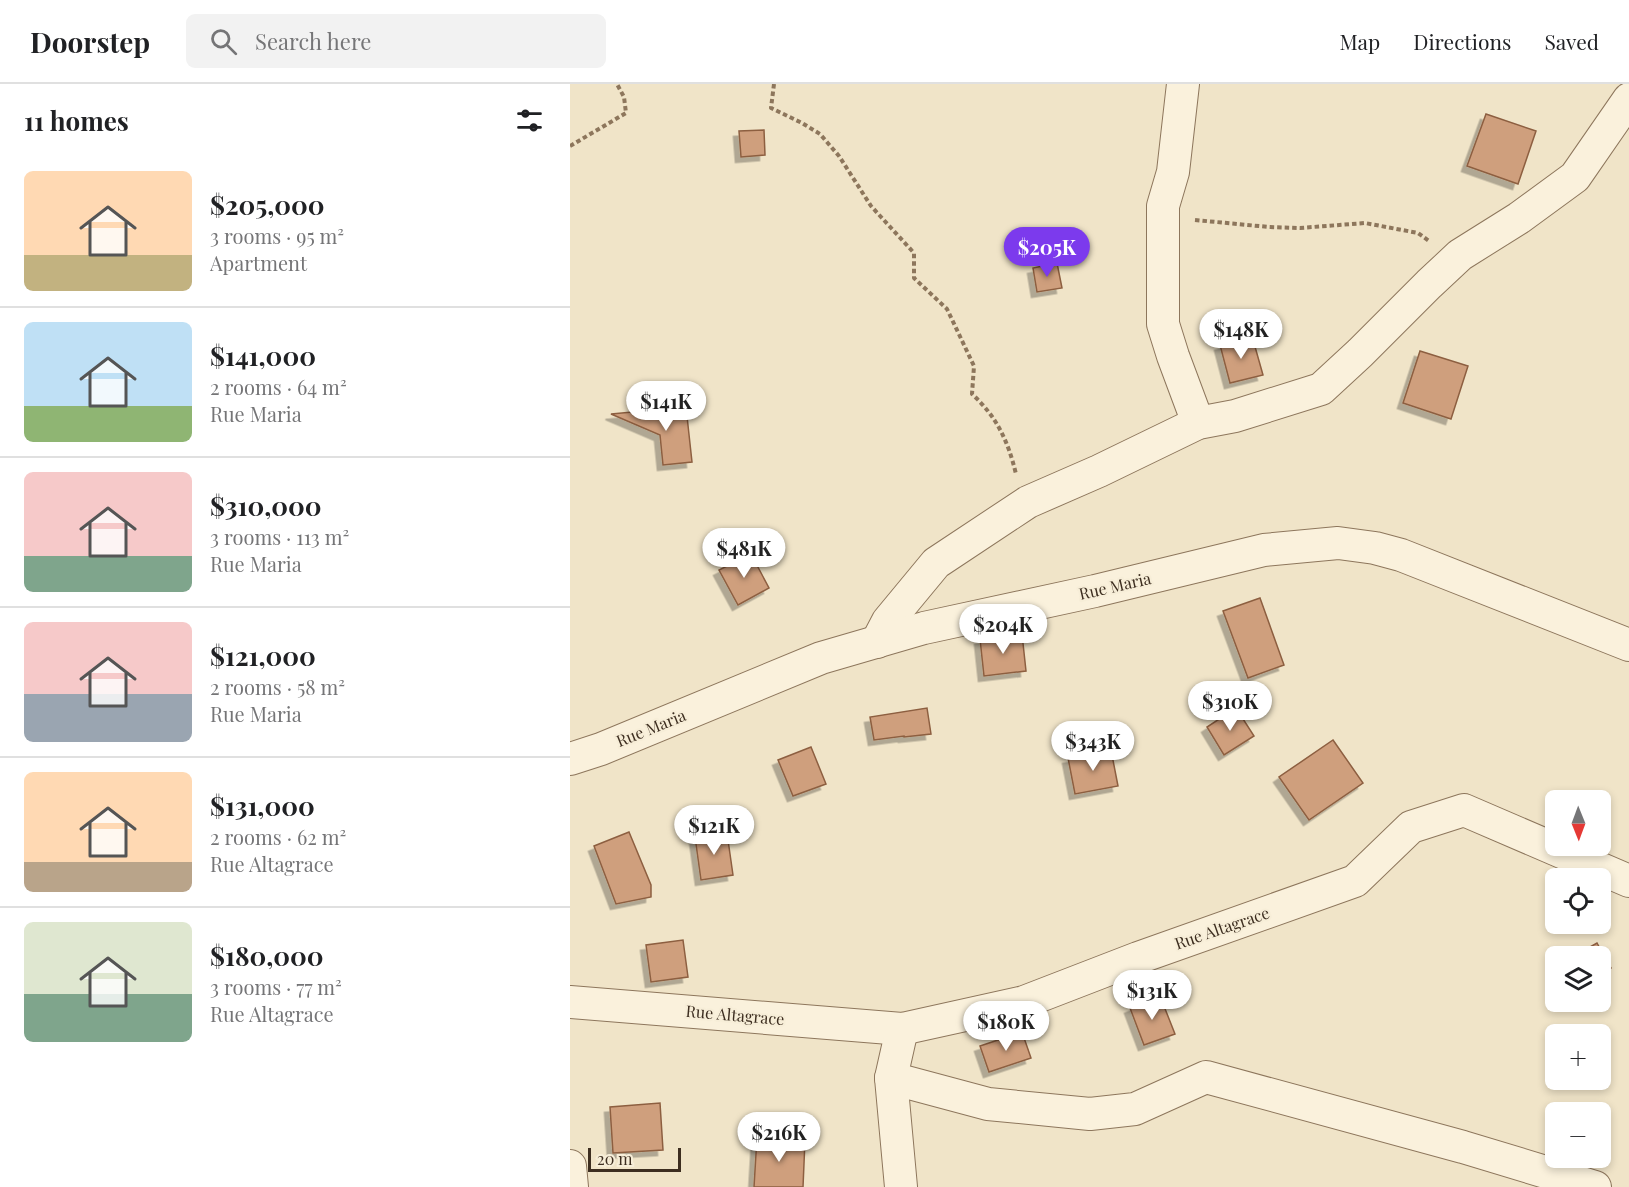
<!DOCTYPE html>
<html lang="en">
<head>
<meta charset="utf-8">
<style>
  body { margin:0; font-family:"Playfair Display",serif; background:#f2f2f2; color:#202124; height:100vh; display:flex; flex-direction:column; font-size:22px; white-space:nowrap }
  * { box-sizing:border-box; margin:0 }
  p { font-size:20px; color:#757577 }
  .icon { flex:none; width:33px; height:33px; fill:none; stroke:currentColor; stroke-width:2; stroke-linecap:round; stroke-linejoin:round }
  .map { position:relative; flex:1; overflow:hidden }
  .details { display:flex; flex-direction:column; background:#fff; width:570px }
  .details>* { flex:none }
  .needle { width:39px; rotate:179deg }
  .buttons { position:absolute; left:975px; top:706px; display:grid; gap:12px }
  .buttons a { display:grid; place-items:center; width:66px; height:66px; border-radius:9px; background:#fff; box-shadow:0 3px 9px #0003; font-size:30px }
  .scale { position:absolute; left:18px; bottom:15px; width:93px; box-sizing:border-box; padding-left:6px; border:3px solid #3d2e20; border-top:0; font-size:16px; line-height:21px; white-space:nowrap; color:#3d2e20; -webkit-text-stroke:4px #f7eed8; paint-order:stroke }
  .price { position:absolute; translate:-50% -51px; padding:0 14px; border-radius:21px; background:#fff; color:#222; font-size:20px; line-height:39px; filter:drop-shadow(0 2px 3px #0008) }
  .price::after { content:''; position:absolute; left:50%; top:36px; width:18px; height:14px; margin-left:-9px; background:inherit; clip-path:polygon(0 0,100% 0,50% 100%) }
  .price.current { background:#7c3aed; color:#fff }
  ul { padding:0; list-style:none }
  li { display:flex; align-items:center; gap:18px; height:150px; padding:0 24px }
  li+li { border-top:2px solid #e0e0e0 }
  li span { display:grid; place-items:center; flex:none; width:168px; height:120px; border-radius:9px; color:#555 }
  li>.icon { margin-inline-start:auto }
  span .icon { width:72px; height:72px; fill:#fffc; stroke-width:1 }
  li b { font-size:26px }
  h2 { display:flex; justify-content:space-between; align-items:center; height:72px; padding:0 24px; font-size:26px }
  header { display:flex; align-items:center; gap:36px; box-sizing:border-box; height:84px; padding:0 30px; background:#fff; border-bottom:2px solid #e0e0e0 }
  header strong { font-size:28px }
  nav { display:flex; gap:33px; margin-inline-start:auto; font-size:21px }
  .search { width:420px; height:54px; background:#f2f2f2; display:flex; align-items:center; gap:15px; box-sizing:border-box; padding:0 21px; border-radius:9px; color:#757577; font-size:22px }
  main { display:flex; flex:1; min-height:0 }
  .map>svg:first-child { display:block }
  .building { fill:#cf9f7d; stroke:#8d5f41; stroke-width:1.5; filter:url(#shadow) }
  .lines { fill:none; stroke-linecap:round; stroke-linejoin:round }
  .minor-casing { stroke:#8d765c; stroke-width:34 }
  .path { stroke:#8d765c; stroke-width:4; stroke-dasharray:4.5 3; stroke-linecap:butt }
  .minor { stroke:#faf1dc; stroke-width:32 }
  .labels { text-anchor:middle; stroke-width:4.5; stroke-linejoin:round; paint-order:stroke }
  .street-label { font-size:16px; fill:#3d2e20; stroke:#f7eed8 }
</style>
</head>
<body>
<header>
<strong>Doorstep</strong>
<div class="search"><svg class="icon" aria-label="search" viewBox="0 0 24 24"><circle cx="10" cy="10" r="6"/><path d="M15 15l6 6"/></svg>Search here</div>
<nav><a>Map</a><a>Directions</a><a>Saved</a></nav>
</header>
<main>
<section class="details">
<h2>11 homes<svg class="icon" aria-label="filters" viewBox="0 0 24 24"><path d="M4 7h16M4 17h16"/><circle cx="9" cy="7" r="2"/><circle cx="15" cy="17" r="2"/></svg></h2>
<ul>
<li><span style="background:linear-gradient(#ffd9b3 70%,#c2b280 0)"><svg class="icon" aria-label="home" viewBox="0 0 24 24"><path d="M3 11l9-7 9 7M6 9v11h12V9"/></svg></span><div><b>$205,000</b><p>3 rooms · 95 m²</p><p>Apartment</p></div></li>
<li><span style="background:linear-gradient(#bfe0f5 70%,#8fb573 0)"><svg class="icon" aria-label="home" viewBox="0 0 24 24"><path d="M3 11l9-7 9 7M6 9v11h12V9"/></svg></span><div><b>$141,000</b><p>2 rooms · 64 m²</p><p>Rue Maria</p></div></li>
<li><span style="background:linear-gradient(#f6c9c9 70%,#7fa58c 0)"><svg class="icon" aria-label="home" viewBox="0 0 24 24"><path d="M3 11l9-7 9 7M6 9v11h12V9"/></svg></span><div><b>$310,000</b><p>3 rooms · 113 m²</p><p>Rue Maria</p></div></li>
<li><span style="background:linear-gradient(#f6c9c9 60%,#9aa5b1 0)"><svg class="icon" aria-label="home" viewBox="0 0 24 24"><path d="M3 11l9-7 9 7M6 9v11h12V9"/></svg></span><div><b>$121,000</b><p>2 rooms · 58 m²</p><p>Rue Maria</p></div></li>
<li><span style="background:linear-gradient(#ffd9b3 75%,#b9a48a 0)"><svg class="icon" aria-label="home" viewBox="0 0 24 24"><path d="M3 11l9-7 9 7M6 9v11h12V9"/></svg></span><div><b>$131,000</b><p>2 rooms · 62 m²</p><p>Rue Altagrace</p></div></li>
<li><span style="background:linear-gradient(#dfe7d0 60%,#7fa58c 0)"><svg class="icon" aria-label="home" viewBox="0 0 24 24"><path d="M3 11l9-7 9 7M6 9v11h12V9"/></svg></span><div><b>$180,000</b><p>3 rooms · 77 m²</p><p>Rue Altagrace</p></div></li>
</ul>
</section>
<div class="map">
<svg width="1059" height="1103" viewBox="0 0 1059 1103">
  <defs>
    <filter id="shadow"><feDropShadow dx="-5.5" dy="5.5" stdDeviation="0" flood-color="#0004"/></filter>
  </defs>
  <rect width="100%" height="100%" fill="#f0e4c8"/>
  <!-- building -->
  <g class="building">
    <path d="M916 30 966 47 948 100 897 82Z"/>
    <path d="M194 46 195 71 171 73 169 47Z"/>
    <path d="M487 179 492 204 467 208 463 184Z"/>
    <path d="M682 252 693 291 660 299 650 261Z"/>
    <path d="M850 267 898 282 881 335 833 319Z"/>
    <path d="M116 323 122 378 93 381 90 351 41 330Z"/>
    <path d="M181 470 199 504 168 521 149 486Z"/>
    <path d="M690 514 714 581 678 594 653 527Z"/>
    <path d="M452 550 456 587 414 592 410 555Z"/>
    <path d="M357 624 361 650 334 653V652L304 656 300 633Z"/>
    <path d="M666 624 684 652 654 671 637 643Z"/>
    <path d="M763 656 793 699 739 736 709 693Z"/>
    <path d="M241 663 256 700 223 712 208 676Z"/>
    <path d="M541 666 548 702 505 710 498 674Z"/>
    <path d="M59 748 81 801V813L46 820 24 762Z"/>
    <path d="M157 749 163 791 131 796 125 753Z"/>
    <path d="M113 856 118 893 81 898 76 861Z"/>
    <path d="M1027 859 1041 884 1030 890V873H1002Z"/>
    <path d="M590 912 605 950 574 961 560 924Z"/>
    <path d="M452 948 461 974 419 988 410 962Z"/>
    <path d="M90 1019 93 1066 43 1069 40 1023Z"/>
    <path d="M187 1053 235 1056 233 1103H184Z"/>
  </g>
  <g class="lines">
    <!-- minor casing -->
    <g class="minor-casing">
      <g id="minor">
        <path d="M613 0 603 88 593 122V240L603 272 628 339"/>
        <path d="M307 558 318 537 366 479 458 418 529 387 628 339 665 332 751 305 790 269 859 200 890 171 949 134 1005 93 1059 15"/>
        <path d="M0 675 31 665 251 574 354 544 525 507 694 466 768 459 805 464 831 471 1059 561"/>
        <path d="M0 918 332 945 454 918 568 874 785 797 841 743 894 726 1059 797"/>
        <path d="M321 994 418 1020 520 1030 565 1025 636 993 893 1063 1025 1103"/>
        <path d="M0 1082 2 1103"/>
        <path d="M331 1103 321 994 332 945"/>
      </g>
    </g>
    <!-- path -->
    <g class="path">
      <path d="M204 0 201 24 232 39 250 50 269 72 301 122 344 169V194L377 225 404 282 402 310C427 333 438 357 446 390"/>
      <path d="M0 62 56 29 54 13 47 0"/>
      <path d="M625 136 699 143 730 144 795 139 848 149 859 157"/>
    </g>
    <!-- minor -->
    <use href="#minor" class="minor"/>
  </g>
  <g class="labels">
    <!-- street labels -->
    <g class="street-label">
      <text transform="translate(545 502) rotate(-13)" y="6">Rue Maria</text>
      <text transform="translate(81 644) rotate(-22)" y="6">Rue Maria</text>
      <text transform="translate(652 844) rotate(-19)" y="6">Rue Altagrace</text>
      <text transform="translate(165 931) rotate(5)" y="6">Rue Altagrace</text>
    </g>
  </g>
</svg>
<div class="buttons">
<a><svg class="needle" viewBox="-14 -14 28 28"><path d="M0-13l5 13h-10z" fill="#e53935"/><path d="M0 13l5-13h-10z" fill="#757577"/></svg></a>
<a><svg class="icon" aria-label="locate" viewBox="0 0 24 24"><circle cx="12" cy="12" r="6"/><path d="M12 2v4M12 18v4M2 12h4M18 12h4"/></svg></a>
<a><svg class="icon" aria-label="layers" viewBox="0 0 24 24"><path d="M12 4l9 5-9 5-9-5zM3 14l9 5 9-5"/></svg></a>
<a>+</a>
<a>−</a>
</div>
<div class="scale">20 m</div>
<b class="price current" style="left:477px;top:194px">$205K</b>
<b class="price" style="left:671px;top:276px">$148K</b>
<b class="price" style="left:96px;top:348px">$141K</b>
<b class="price" style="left:174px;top:495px">$481K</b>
<b class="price" style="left:433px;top:571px">$204K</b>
<b class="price" style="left:660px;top:648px">$310K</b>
<b class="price" style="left:523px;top:688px">$343K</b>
<b class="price" style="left:144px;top:772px">$121K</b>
<b class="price" style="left:582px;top:937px">$131K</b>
<b class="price" style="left:436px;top:968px">$180K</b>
<b class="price" style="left:209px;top:1079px">$216K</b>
</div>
</main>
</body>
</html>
